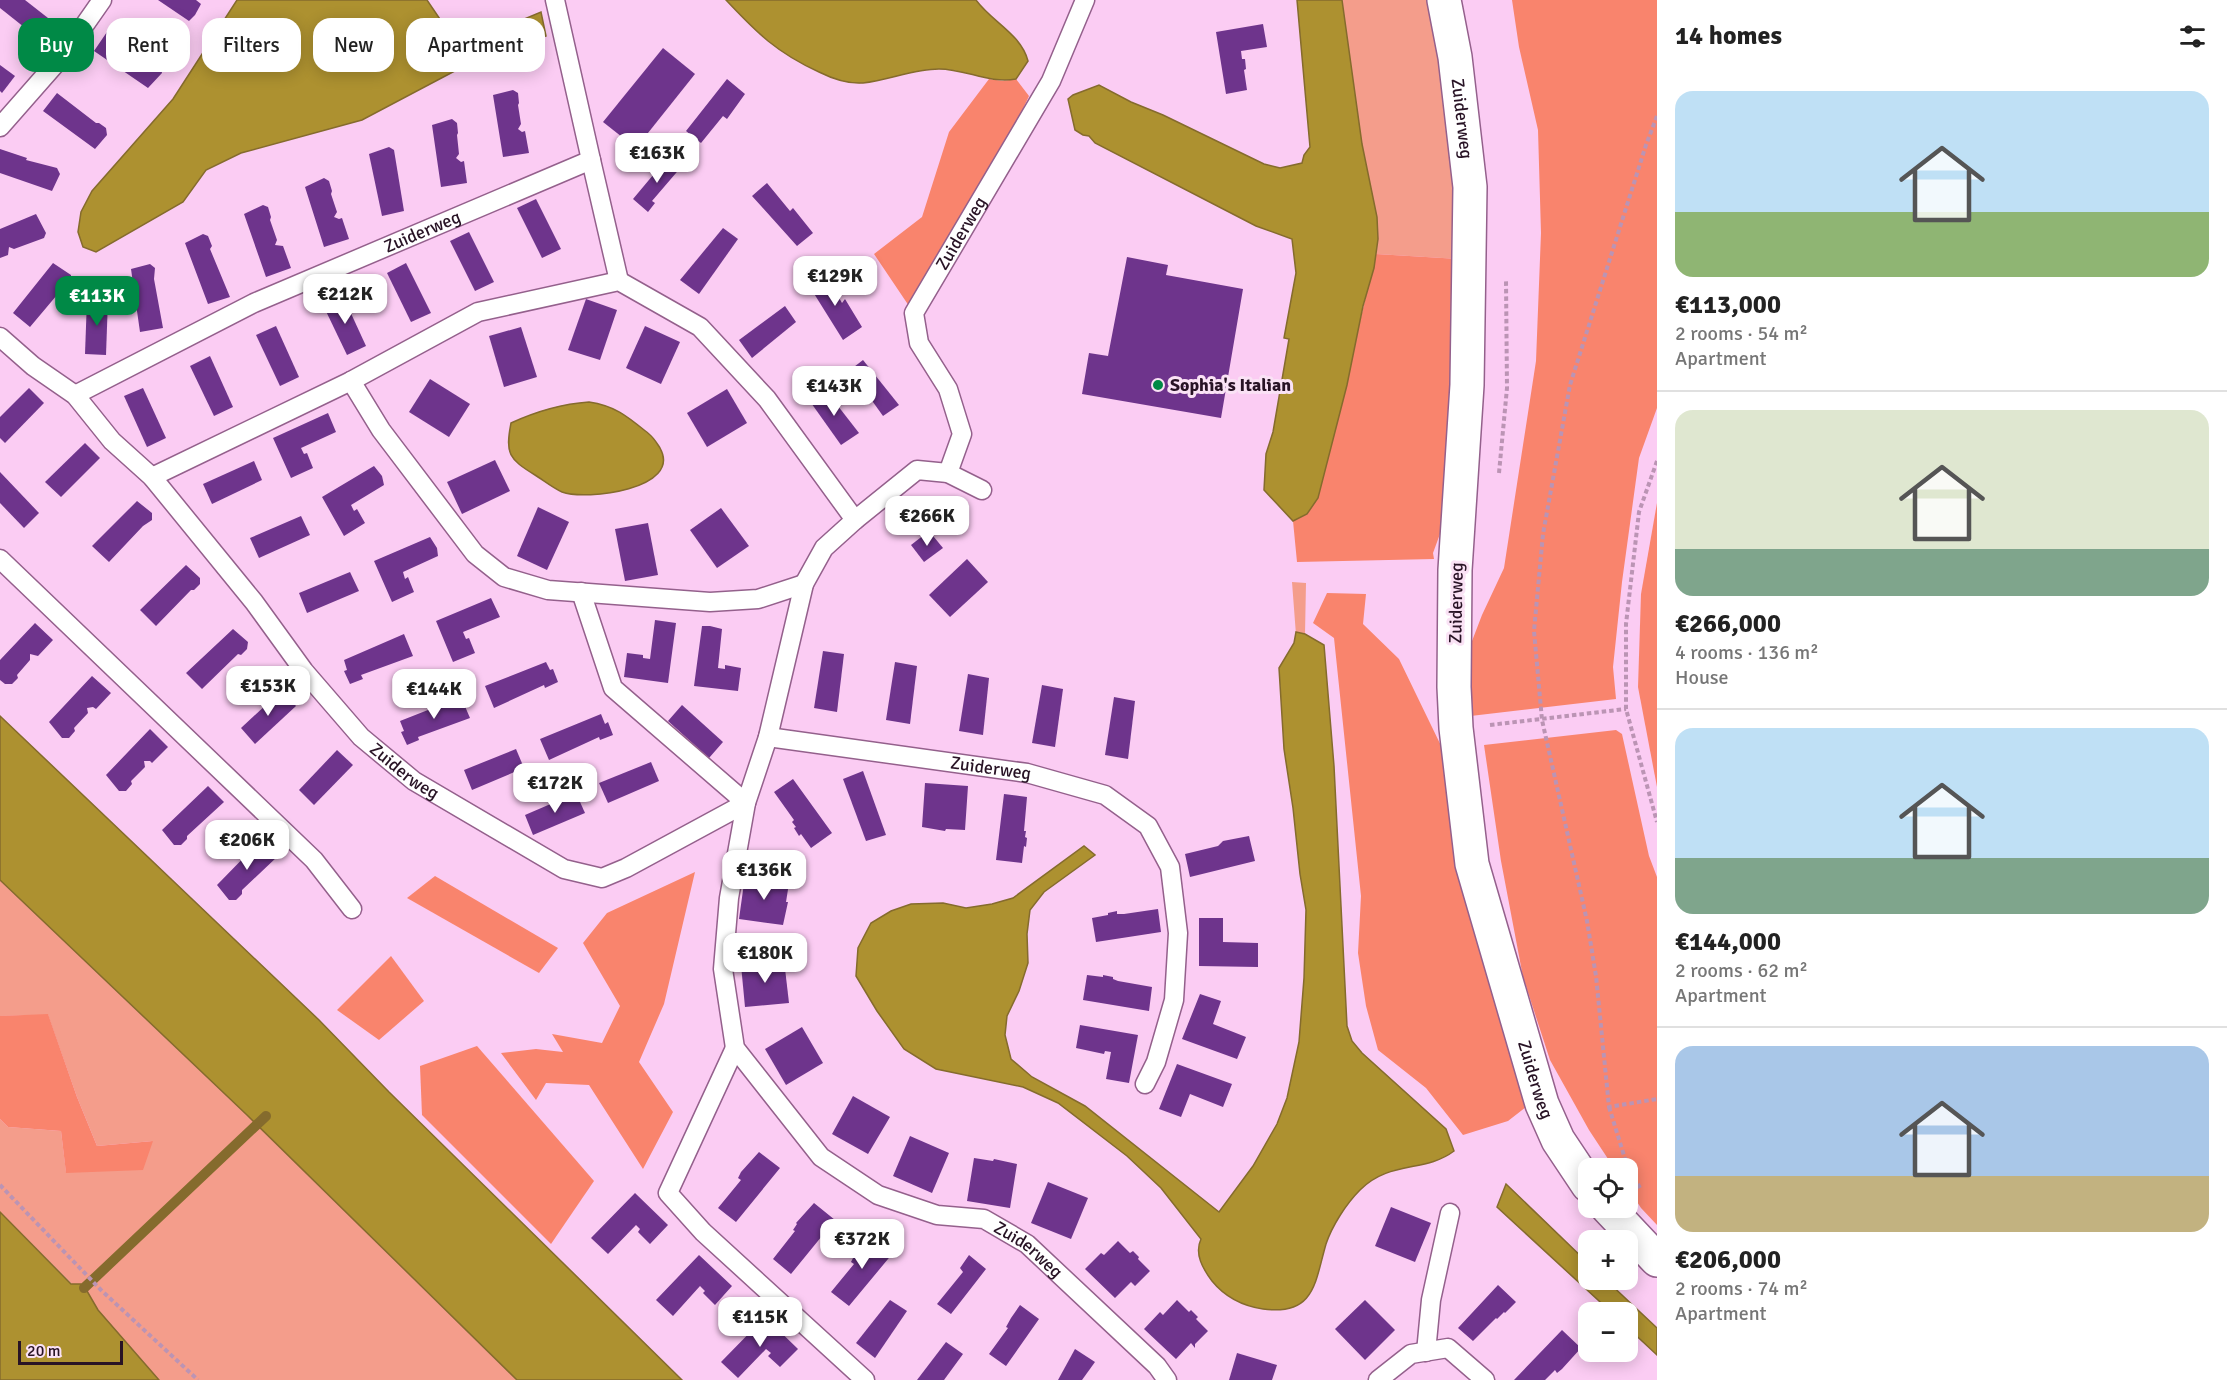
<!DOCTYPE html>
<html lang="en">
<head>
<meta charset="utf-8">
<style>
  body { margin:0; font-family:Signika,sans-serif; background:#f6f6f6; color:#222; height:100vh; display:flex; flex-direction:column; font-size:22px; white-space:nowrap }
  * { box-sizing:border-box; margin:0 }
  p { font-size:20px; color:#767676 }
  .icon { flex:none; width:33px; height:33px; fill:none; stroke:currentColor; stroke-width:2; stroke-linecap:round; stroke-linejoin:round }
  .map { position:relative; flex:1; overflow:hidden }
  .drawer { display:flex; flex-direction:column; background:#fff; width:570px }
  .drawer>* { flex:none }
  .hud { position:absolute; left:18px; top:18px; width:570px; height:54px; display:flex; gap:12px }
  .controls { position:absolute; left:1578px; top:1158px; display:grid; gap:12px }
  .controls a { display:grid; place-items:center; width:60px; height:60px; border-radius:12px; background:#fff; box-shadow:0 3px 15px #0003; font-size:30px }
  .scale { position:absolute; left:18px; bottom:15px; width:105px; box-sizing:border-box; padding-left:6px; border:3px solid #281325; border-top:0; font-size:16px; line-height:21px; white-space:nowrap; color:#281325; -webkit-text-stroke:4px #fae2f5; paint-order:stroke }
  .price { position:absolute; translate:-50% -51px; padding:0 14px; border-radius:12px; background:#fff; color:#222; font-size:20px; line-height:39px; filter:drop-shadow(0 2px 3px #0008) }
  .price::after { content:''; position:absolute; left:50%; top:36px; width:18px; height:14px; margin-left:-9px; background:inherit; clip-path:polygon(0 0,100% 0,50% 100%) }
  .price.selected { background:#008946; color:#fff }
  ul { padding:0; list-style:none }
  li { display:grid; align-content:center; gap:12px; height:318px; padding:0 18px }
  li+li { border-top:2px solid #e0e0e0 }
  li span { display:grid; place-items:center; height:186px; border-radius:18px; color:#555 }
  li>.icon { margin-inline-start:auto }
  span .icon { width:108px; height:108px; fill:#fffc; stroke-width:1 }
  li b { font-size:26px }
  h2 { display:flex; justify-content:space-between; align-items:center; height:72px; padding:0 18px; font-size:26px }
  .tag { padding:0 21px; border-radius:18px; background:#fff; box-shadow:0 3px 15px #0003; font-size:21px; line-height:54px }
  .tag.selected { background:#008946; color:#fff }
  main { display:flex; flex:1; min-height:0 }
  .map>svg:first-child { display:block }
  .green { fill:#f49d8b }
  .forest { fill:#f9846d }
  .water { fill:#ad9130; stroke:#856b2d; stroke-width:1.5 }
  .lines { fill:none; stroke-linecap:round; stroke-linejoin:round }
  .stream { stroke:#856b2d; stroke-width:10 }
  .building { fill:#6e348c }
  .lane-casing { stroke:#94608c; stroke-width:21 }
  .street-casing { stroke:#94608c; stroke-width:36 }
  .path { stroke:#bb94b4; stroke-width:4; stroke-dasharray:4.5 3; stroke-linecap:butt }
  .lane { stroke:#fff; stroke-width:18 }
  .street { stroke:#fff; stroke-width:33 }
  .poi-dot { fill:#008946; stroke:#fae2f5; stroke-width:2 }
  .labels { text-anchor:middle; stroke-width:6; stroke-linejoin:round; paint-order:stroke }
  .street-label { font-size:18px; fill:#281325; stroke:#fae2f5 }
  .poi-label { font-size:18px; font-weight:bold; fill:#281325; stroke:#fae2f5; text-anchor:start }
</style>
</head>
<body>
<main>
<div class="map">
<svg width="1657" height="1380" viewBox="0 0 1657 1380">
  <rect width="100%" height="100%" fill="#fbccf3"/>
  <!-- green -->
  <g class="green">
    <path d="M1342 0H1429L1450 95 1459 259 1376 254C1381 217 1368 181 1362 145 1355 97 1348 49 1342 0Z"/>
    <path d="M1292 582 1306 583 1305 634 1297 632 1296 635Z"/>
    <path d="M0 880 247 1115 517 1380H159L97 1310 87 1291 72 1284 0 1212V1119L8 1127 61 1131 66 1172 153 1141 97 1146 77 1097 48 1015 0 1016Z"/>
  </g>
  <!-- forest -->
  <g class="forest">
    <path d="M1512 0H1657V408L1639 458 1622 582 1613 667 1616 699 1462 717 1467 654 1482 615 1504 568 1536 361 1541 233 1538 130 1519 47Z"/>
    <path d="M989 79 1003 81 1016 79 1029 96 1006 145 909 306 874 254 922 217 949 132Z"/>
    <path d="M1376 254 1459 259 1444 523 1433 553 1434 559 1297 562 1293 521 1307 514 1318 498Z"/>
    <path d="M1657 503V787L1638 687 1641 594Z"/>
    <path d="M1327 593 1366 594 1363 624 1399 659 1446 756 1492 994 1531 1103 1508 1121 1463 1135 1426 1088 1378 1050 1366 1006 1358 953 1361 896 1334 638 1313 623Z"/>
    <path d="M1616 730 1622 734 1649 856 1657 877V1225L1641 1208 1628 1188V1168H1614L1589 1130 1550 1060 1523 977 1501 861 1484 745Z"/>
    <path d="M695 872 664 1004 639 1062 673 1112 643 1169 589 1085 546 1083 536 1100 501 1053 536 1049 563 1052 552 1034 602 1043 620 1006 583 943 607 913Z"/>
    <path d="M435 876 558 948 539 973 407 898Z"/>
    <path d="M391 956 424 1001 379 1040 337 1010Z"/>
    <path d="M48 1014 77 1097 97 1146 153 1141 143 1170 66 1173 61 1131 8 1127 0 1119V1016Z"/>
    <path d="M477 1046 594 1181 551 1244 422 1115 420 1066Z"/>
  </g>
  <!-- water -->
  <g class="water">
    <path d="M237 0H427L448 31 476 39 541 12 546 36 485 55 362 120 241 153 206 170 183 202 96 252 83 247 78 232 81 212 92 191 173 99Z"/>
    <path d="M726 0H976C992 22 1021 34 1028 61L1016 79C989 84 966 69 939 69 914 69 889 80 863 83 848 84 833 79 819 72 777 53 757 33 726 0Z"/>
    <path d="M1297 0H1342L1362 144 1377 217 1378 239 1374 268 1363 306 1347 385 1318 498 1307 514 1293 521 1264 490 1266 454 1273 432 1289 339 1284 338 1296 273 1292 239 1256 226 1095 143 1089 136 1083 135 1075 130 1068 99 1073 95 1099 85 1131 102 1163 115 1264 164 1280 168 1302 163 1304 155 1310 147Z"/>
    <path d="M589 402C616 406 628 417 649 434 654 438 656 442 660 448 683 489 586 501 562 492 553 488 543 480 535 475 509 459 505 454 511 423 537 411 561 404 589 402Z"/>
    <path d="M1296 632 1305 634 1324 645 1334 766 1347 1026 1352 1041 1362 1053 1446 1129 1454 1151C1425 1173 1390 1160 1360 1190 1346 1204 1332 1226 1326 1244 1315 1282 1315 1316 1263 1309 1243 1306 1225 1297 1212 1281 1203 1269 1194 1254 1201 1239L1161 1188 1127 1156 1058 1103 1023 1087 936 1069 904 1049 877 1011 856 976 858 948 871 923 891 911 911 904 943 903 966 908 992 904 1013 898 1084 846 1095 855 1044 892 1030 910 1027 934 1028 963 1019 991 1007 1016 1005 1035 1011 1059 1032 1077 1085 1106 1219 1212 1253 1166 1277 1124 1287 1098 1299 1042 1304 978 1306 910 1300 874 1293 808 1284 749 1279 668 1294 643Z"/>
    <path d="M0 716 319 1020 389 1092 682 1380H517L247 1115 0 880Z"/>
    <path d="M1506 1184 1588 1263V1280H1606L1657 1328V1355L1628 1328V1312H1611L1497 1207Z"/>
    <path d="M0 1212 71 1284H81L87 1291 98 1310 159 1380H0Z"/>
  </g>
  <g class="lines">
    <!-- stream -->
    <path class="stream" d="M84 1288 266 1116"/>
  </g>
  <!-- building -->
  <g class="building">
    <path d="M0 0H25L48 18 34 35 0 8Z"/>
    <path d="M158 0H196L201 4 195 15 189 21Z"/>
    <path d="M1263 24 1267 47 1241 51 1242 59H1245L1246 69 1244 70 1247 90 1226 94 1216 32Z"/>
    <path d="M109 29 133 46 131 49 161 67 162 73 148 88 94 51Z"/>
    <path d="M663 48 695 74 636 148 603 122Z"/>
    <path d="M0 65 15 76 2 93 0 91Z"/>
    <path d="M727 79 745 94 727 119 723 116 701 143 686 131Z"/>
    <path d="M513 90 518 93 519 103 518 105 521 124 518 129 522 132 525 131 529 153 503 157 493 95Z"/>
    <path d="M57 93 96 123H99L106 128 107 135 95 149 43 111Z"/>
    <path d="M452 119 457 123 458 133 457 135 459 154 456 158 461 162 464 161 467 183 441 187 432 125Z"/>
    <path d="M389 147 394 150 404 211 382 216 369 154Z"/>
    <path d="M0 149 27 158 26 160 57 168 60 174 52 191 0 173Z"/>
    <path d="M669 156 682 166 652 201 655 203 648 212 633 199Z"/>
    <path d="M324 178 329 181 332 191 331 194 337 212 334 217 339 219 342 218 349 239 324 247 305 187Z"/>
    <path d="M767 183 790 211 793 208 813 233 797 246 752 196Z"/>
    <path d="M536 199 561 249 542 258 517 208Z"/>
    <path d="M263 205 268 207 271 217 270 220 277 240 275 245 283 246 291 268 266 277 244 214Z"/>
    <path d="M36 214 46 233 44 238 14 249 9 247 8 255 0 258V229Z"/>
    <path d="M723 228 738 239 699 294 680 280Z"/>
    <path d="M469 232 494 282 475 291 450 241Z"/>
    <path d="M203 234 208 236 212 246 210 249 230 297 208 304 185 243Z"/>
    <path d="M1127 257 1168 265 1166 275 1243 289 1221 418 1082 394 1089 353 1108 356Z"/>
    <path d="M53 263 71 275V281L62 289 30 327 13 313Z"/>
    <path d="M406 263 431 313 411 322 387 273Z"/>
    <path d="M150 264 155 268 154 279 163 328 140 332 131 269Z"/>
    <path d="M824 272 842 303 845 299 862 327 843 340 808 284Z"/>
    <path d="M343 296 366 346 347 355 323 305Z"/>
    <path d="M87 299H108L106 355 85 354Z"/>
    <path d="M586 299 617 310 600 360 568 350Z"/>
    <path d="M785 306 796 322 752 358 739 340Z"/>
    <path d="M276 326 299 377 280 386 256 335Z"/>
    <path d="M645 326 680 342 661 384 626 368Z"/>
    <path d="M521 327 537 377 504 387 489 336Z"/>
    <path d="M210 356 233 407 214 416 190 366Z"/>
    <path d="M863 360 899 405 883 416 850 370Z"/>
    <path d="M430 379 470 404 449 437 409 412Z"/>
    <path d="M29 388 44 403 5 443 0 438V417Z"/>
    <path d="M143 388 166 438 147 447 124 396Z"/>
    <path d="M824 388 859 433 841 445 809 400Z"/>
    <path d="M727 389 747 423 707 447 687 413Z"/>
    <path d="M328 413 336 432 301 448 304 454 307 453 313 468 291 478 273 438Z"/>
    <path d="M85 443 100 458 61 497 45 482Z"/>
    <path d="M495 460 510 491 462 514 447 482Z"/>
    <path d="M254 461 262 480 212 504 203 484Z"/>
    <path d="M374 466 382 476 384 485 351 505 354 511 357 509 365 523 344 536 322 497Z"/>
    <path d="M0 472 39 513 24 528 0 503Z"/>
    <path d="M137 501 152 513V520L143 526 109 562 92 546Z"/>
    <path d="M538 507 569 522 547 570 517 556Z"/>
    <path d="M721 508 749 546 717 568 690 530Z"/>
    <path d="M301 516 310 535 259 558 250 538Z"/>
    <path d="M648 523 658 575 625 581 615 529Z"/>
    <path d="M929 531 943 548 924 562 911 545Z"/>
    <path d="M430 537 437 548 438 556 403 572 405 579 408 577 414 592 392 602 374 561Z"/>
    <path d="M967 559 988 582 950 617 929 595Z"/>
    <path d="M186 565 200 578V584L194 590H191L156 626 140 610Z"/>
    <path d="M350 572 359 591 307 613 299 593Z"/>
    <path d="M491 598 500 617 463 632 466 639 469 638 475 653 453 662 436 621Z"/>
    <path d="M655 620 676 623 668 683 624 677 627 653 643 655V658L650 659Z"/>
    <path d="M35 623 53 640 38 656 30 654V660L17 675 18 678 12 684H5L0 680V660Z"/>
    <path d="M702 626H710L722 629 718 668 725 669V665L741 668 738 691 694 686Z"/>
    <path d="M233 629 248 642 247 649 241 655 238 654 202 689 186 673Z"/>
    <path d="M404 634 413 656 361 675 363 679 350 684 344 671 347 670 344 660Z"/>
    <path d="M823 651 844 654 837 712 814 708Z"/>
    <path d="M546 662 550 670 553 669 558 682 545 688 544 685 494 708 485 686Z"/>
    <path d="M895 662 917 666 910 724 886 720Z"/>
    <path d="M968 674 989 678 983 735 959 731Z"/>
    <path d="M92 676 111 693 96 709 93 707 87 708 88 713 74 728 75 731 69 738H62L49 722Z"/>
    <path d="M1042 685 1063 689 1055 747 1032 743Z"/>
    <path d="M282 690 296 706 255 744 241 728Z"/>
    <path d="M461 697 470 718 418 737 419 740 407 745 401 732 404 731 400 721Z"/>
    <path d="M1114 697 1135 701 1128 759 1105 755Z"/>
    <path d="M682 705 723 742 709 758 668 721Z"/>
    <path d="M601 714 605 724 608 722 613 735 600 740 599 737 549 760 540 739Z"/>
    <path d="M150 729 168 747 152 763 150 761H144L145 767 131 781 132 784 126 791H119L106 775Z"/>
    <path d="M516 749 524 768 472 790 464 770Z"/>
    <path d="M337 750 353 765 314 805 299 790Z"/>
    <path d="M651 762 659 781 608 803 599 783Z"/>
    <path d="M863 771 886 835 866 841 843 779Z"/>
    <path d="M793 779 832 833 811 848 801 834 799 836 794 828 796 827 792 822 794 820 774 792Z"/>
    <path d="M925 783 968 786 965 830 946 829 945 831 922 827Z"/>
    <path d="M208 786 224 802 187 836V839L181 845H174L162 830Z"/>
    <path d="M576 793 585 813 533 835 525 815Z"/>
    <path d="M1004 794 1027 797 1024 831H1026L1025 837 1027 838 1026 847 1024 846 1022 863 996 860Z"/>
    <path d="M1249 836 1255 861 1190 877 1185 854 1218 846 1223 841Z"/>
    <path d="M261 840 278 856 242 890V894L236 900H229L217 885Z"/>
    <path d="M745 876 789 883 786 902H788L783 925 739 919Z"/>
    <path d="M1158 909 1161 932 1096 942 1092 918 1108 915V913L1117 911V914H1124Z"/>
    <path d="M1199 918H1223V942L1258 943V967L1199 966Z"/>
    <path d="M784 960 789 1003 745 1007 741 965Z"/>
    <path d="M1087 975 1103 977V975L1113 977V979L1118 981 1152 987 1149 1011 1083 1000Z"/>
    <path d="M1200 994 1221 1001 1213 1024 1246 1037 1237 1059 1182 1039Z"/>
    <path d="M1080 1025 1138 1035 1129 1083 1106 1079 1111 1052 1105 1051 1104 1054 1076 1048Z"/>
    <path d="M802 1027 823 1063 786 1085 765 1049Z"/>
    <path d="M1177 1064 1232 1084 1223 1107 1190 1094 1181 1117 1159 1109Z"/>
    <path d="M853 1096 890 1117 868 1154 832 1134Z"/>
    <path d="M910 1136 949 1153 932 1193 893 1176Z"/>
    <path d="M759 1152 780 1168 736 1222 718 1208 741 1180 738 1178 741 1172Z"/>
    <path d="M974 1158 993 1161 994 1159 1017 1164 1010 1208 967 1201Z"/>
    <path d="M1048 1182 1088 1198 1071 1239 1031 1223Z"/>
    <path d="M635 1193 668 1225 650 1244 638 1232 640 1229 636 1225 608 1254 591 1238Z"/>
    <path d="M814 1203 835 1220 791 1274 773 1259 795 1231 793 1230 797 1224 796 1223Z"/>
    <path d="M1391 1207 1431 1223 1415 1262 1375 1246Z"/>
    <path d="M873 1236 893 1253 849 1306 831 1292 854 1264 851 1262 854 1256Z"/>
    <path d="M1118 1241 1130 1253 1133 1251 1139 1257 1138 1259 1150 1271 1135 1286 1131 1282 1115 1298 1085 1269 1101 1253 1104 1255Z"/>
    <path d="M699 1255 732 1286 715 1305 703 1293 705 1291 700 1286 673 1316 656 1300Z"/>
    <path d="M969 1255 986 1269 951 1314 937 1304 963 1272 960 1268Z"/>
    <path d="M1498 1285 1516 1302 1505 1313 1504 1312 1497 1319 1496 1318 1473 1341 1458 1328Z"/>
    <path d="M890 1300 907 1311 875 1358 856 1343Z"/>
    <path d="M1177 1300 1189 1312 1191 1310 1198 1317 1196 1319 1208 1331 1195 1344V1348L1191 1343 1176 1359 1144 1329 1160 1312 1163 1315Z"/>
    <path d="M1365 1300 1395 1330 1365 1360 1335 1329Z"/>
    <path d="M1020 1305 1039 1319 1006 1366 989 1354 1008 1328 1006 1327 1011 1318Z"/>
    <path d="M765 1317 798 1349 780 1367 768 1356 771 1353 766 1349 738 1378 721 1362Z"/>
    <path d="M1562 1330 1581 1348 1562 1369 1557 1373 1555 1370 1545 1380H1514Z"/>
    <path d="M946 1342 963 1354 944 1380H917Z"/>
    <path d="M1075 1349 1095 1362 1082 1380H1058Z"/>
    <path d="M1237 1353 1277 1365 1272 1380H1229Z"/>
  </g>
  <g class="lines">
    <!-- lane casing -->
    <g class="lane-casing">
      <g id="lane">
        <path d="M0 127 65 53 102 0"/>
        <path d="M591 160 619 281"/>
        <path id="s1" d="M0 337 33 366 75 395 112 441 152 477 254 602 304 671 361 737 414 781 564 869 602 878 626 868 746 803 613 688 581 592"/>
        <path d="M351 381 381 430 475 554 504 577 548 590 710 602 758 599 804 584"/>
        <path id="s2" d="M75 395 254 303 591 160 555 0"/>
        <path id="s3" d="M948 473 962 434 948 389 919 343 914 313 1051 81 1085 0"/>
        <path d="M152 477 351 381 478 312 619 281 700 327 767 399 855 520"/>
        <path id="s4" d="M982 490 948 473 917 470 855 520 824 548 804 584 768 737 746 803 729 898 723 969 735 1048 821 1157 878 1195 937 1215 984 1219 1027 1244 1157 1366 1167 1380"/>
        <path d="M0 559 314 860 352 909"/>
        <path id="s5" d="M768 737 1027 773 1105 795 1148 826 1170 867 1178 933 1174 1000 1156 1062 1145 1084"/>
        <path d="M735 1048 668 1193 703 1232 865 1380"/>
        <path d="M1426 1352 1431 1300 1450 1213"/>
        <path d="M1378 1380 1411 1354 1448 1348 1485 1380"/>
      </g>
    </g>
    <!-- street casing -->
    <g class="street-casing">
      <g id="street">
        <path id="s6" d="M1444 0 1455 57 1470 187 1467 385 1455 570 1454 687 1456 728 1472 864 1542 1104 1558 1140 1588 1185"/>
        <path d="M1608 1208 1657 1260"/>
      </g>
    </g>
    <!-- path -->
    <g class="path">
      <path d="M1657 116 1646 145 1570 385 1543 534 1534 631 1542 720 1587 921 1596 976 1609 1107 1657 1099"/>
      <path d="M1657 461 1639 512 1626 624V709L1657 822"/>
      <path d="M1499 473 1507 388 1506 280"/>
      <path d="M1490 725 1626 709"/>
      <path d="M1609 1107 1626 1162 1641 1190"/>
      <path d="M0 1185 101 1290 198 1380"/>
    </g>
    <!-- lane -->
    <use href="#lane" class="lane"/>
    <!-- street -->
    <use href="#street" class="street"/>
  </g>
  <!-- markers -->
  <circle class="poi-dot" cx="1158" cy="385" r="6"/>
  <g class="labels">
    <!-- street labels -->
    <g class="street-label">
      <text dy="6" stroke="none"><textPath href="#s6" startOffset="120">Zuiderweg</textPath></text>
      <text dy="6" stroke="none"><textPath href="#s2" startOffset="384">Zuiderweg</textPath></text>
      <text dy="6" stroke="none"><textPath href="#s3" startOffset="266">Zuiderweg</textPath></text>
      <text transform="translate(1456 603) rotate(-89)" y="6">Zuiderweg</text>
      <text dy="6" stroke="none"><textPath href="#s5" startOffset="225">Zuiderweg</textPath></text>
      <text dy="6" stroke="none"><textPath href="#s1" startOffset="597">Zuiderweg</textPath></text>
      <text dy="6" stroke="none"><textPath href="#s6" startOffset="1092">Zuiderweg</textPath></text>
      <text dy="6" stroke="none"><textPath href="#s4" startOffset="1077">Zuiderweg</textPath></text>
    </g>
    <!-- poi labels -->
    <g class="poi-label">
      <text x="1170" y="391">Sophia's Italian</text>
    </g>
  </g>
</svg>
<div class="controls">
<a><svg class="icon" aria-label="locate" viewBox="0 0 24 24"><circle cx="12" cy="12" r="6"/><path d="M12 2v4M12 18v4M2 12h4M18 12h4"/></svg></a>
<a>+</a>
<a>−</a>
</div>
<div class="scale">20 m</div>
<b class="price" style="left:657px;top:184px">€163K</b>
<b class="price" style="left:835px;top:307px">€129K</b>
<b class="price" style="left:345px;top:325px">€212K</b>
<b class="price selected" style="left:97px;top:327px">€113K</b>
<b class="price" style="left:834px;top:417px">€143K</b>
<b class="price" style="left:927px;top:547px">€266K</b>
<b class="price" style="left:268px;top:717px">€153K</b>
<b class="price" style="left:434px;top:720px">€144K</b>
<b class="price" style="left:555px;top:814px">€172K</b>
<b class="price" style="left:247px;top:871px">€206K</b>
<b class="price" style="left:764px;top:901px">€136K</b>
<b class="price" style="left:765px;top:984px">€180K</b>
<b class="price" style="left:862px;top:1270px">€372K</b>
<b class="price" style="left:760px;top:1348px">€115K</b>
<div class="hud">
<a class="tag selected">Buy</a>
<a class="tag">Rent</a>
<a class="tag">Filters</a>
<a class="tag">New</a>
<a class="tag">Apartment</a>
</div>
</div>
<section class="drawer">
<h2>14 homes<svg class="icon" aria-label="filters" viewBox="0 0 24 24"><path d="M4 7h16M4 17h16"/><circle cx="9" cy="7" r="2"/><circle cx="15" cy="17" r="2"/></svg></h2>
<ul>
<li><span style="background:linear-gradient(#bfe0f5 65%,#8fb573 0)"><svg class="icon" aria-label="home" viewBox="0 0 24 24"><path d="M3 11l9-7 9 7M6 9v11h12V9"/></svg></span><div><b>€113,000</b><p>2 rooms · 54 m²</p><p>Apartment</p></div></li>
<li><span style="background:linear-gradient(#dfe7d0 75%,#7fa58c 0)"><svg class="icon" aria-label="home" viewBox="0 0 24 24"><path d="M3 11l9-7 9 7M6 9v11h12V9"/></svg></span><div><b>€266,000</b><p>4 rooms · 136 m²</p><p>House</p></div></li>
<li><span style="background:linear-gradient(#bfe0f5 70%,#7fa58c 0)"><svg class="icon" aria-label="home" viewBox="0 0 24 24"><path d="M3 11l9-7 9 7M6 9v11h12V9"/></svg></span><div><b>€144,000</b><p>2 rooms · 62 m²</p><p>Apartment</p></div></li>
<li><span style="background:linear-gradient(#a9c7e8 70%,#c2b280 0)"><svg class="icon" aria-label="home" viewBox="0 0 24 24"><path d="M3 11l9-7 9 7M6 9v11h12V9"/></svg></span><div><b>€206,000</b><p>2 rooms · 74 m²</p><p>Apartment</p></div></li>
</ul>
</section>
</main>
</body>
</html>
